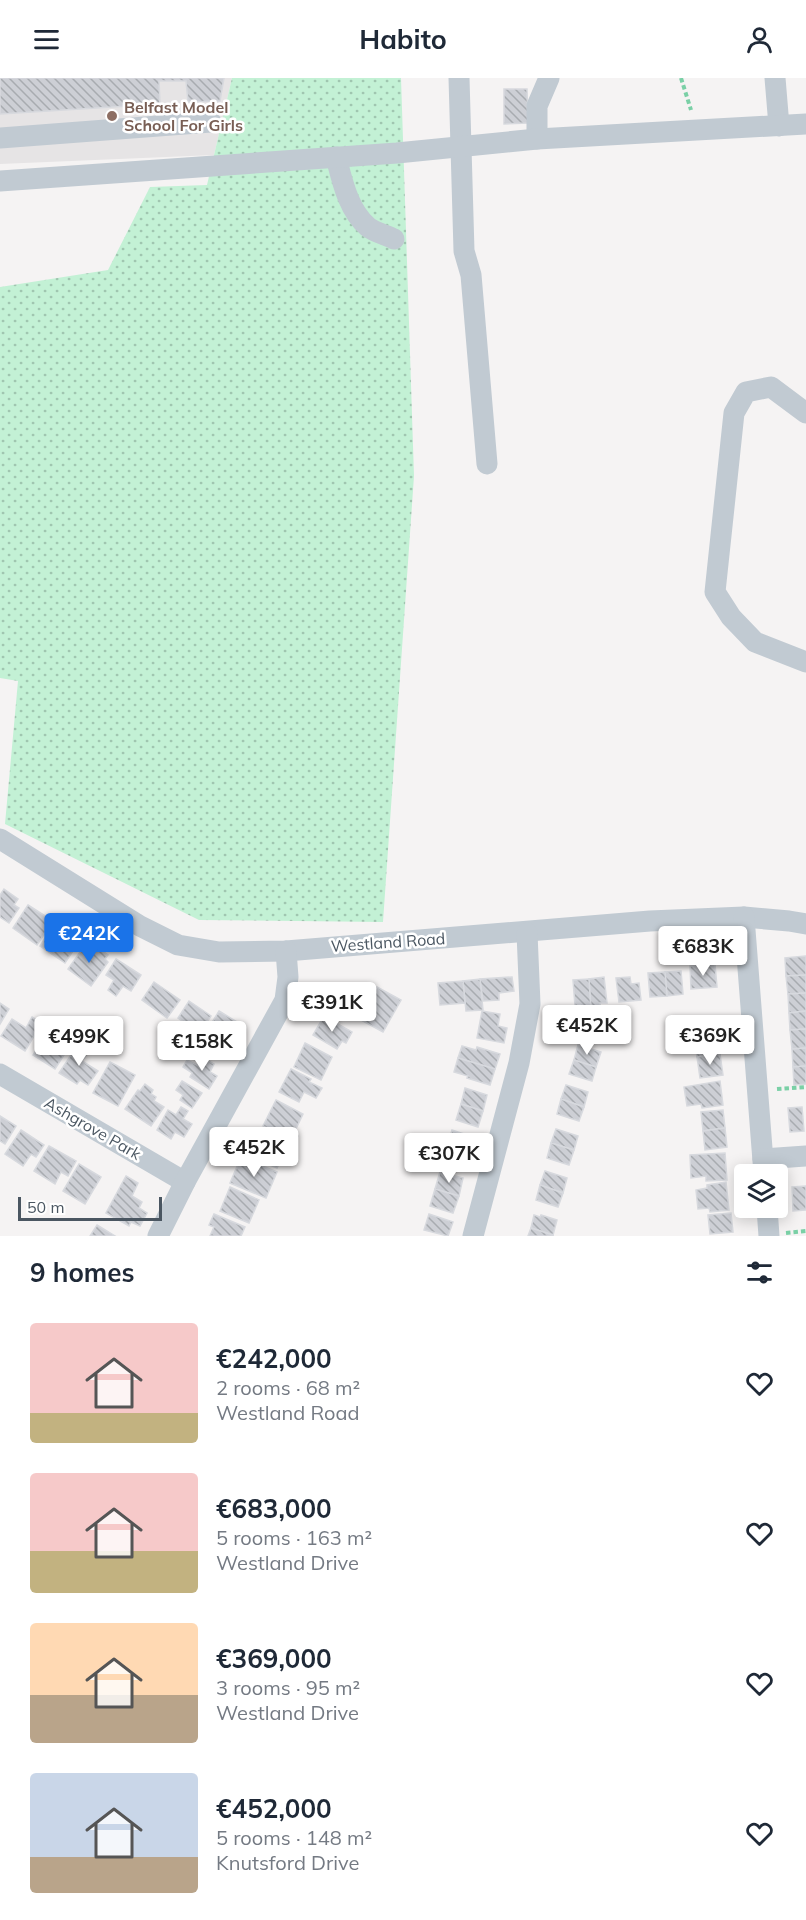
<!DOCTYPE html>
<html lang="en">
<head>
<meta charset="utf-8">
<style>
  body { margin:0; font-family:Mulish,sans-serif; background:#f6f6f7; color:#1f2937; height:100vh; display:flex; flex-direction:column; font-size:22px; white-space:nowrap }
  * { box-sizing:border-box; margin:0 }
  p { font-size:20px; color:#747a83 }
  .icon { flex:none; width:33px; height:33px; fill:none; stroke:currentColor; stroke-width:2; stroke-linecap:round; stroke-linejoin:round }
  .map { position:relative; height:1158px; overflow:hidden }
  .drawer { display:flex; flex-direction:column; background:#fff; flex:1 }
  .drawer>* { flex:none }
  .tools { position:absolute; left:734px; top:1086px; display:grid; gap:12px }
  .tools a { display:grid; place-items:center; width:54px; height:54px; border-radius:6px; background:#fff; box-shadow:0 3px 15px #0003; font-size:30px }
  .scale { position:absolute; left:18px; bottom:15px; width:144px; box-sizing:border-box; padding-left:6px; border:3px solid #4a5661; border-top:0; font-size:16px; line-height:21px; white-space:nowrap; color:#4a5661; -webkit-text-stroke:4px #fff; paint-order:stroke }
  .price { position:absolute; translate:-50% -51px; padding:0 14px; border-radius:6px; background:#fff; color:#222; font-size:20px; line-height:39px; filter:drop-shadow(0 2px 3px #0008) }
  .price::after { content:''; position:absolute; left:50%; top:36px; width:18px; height:14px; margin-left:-9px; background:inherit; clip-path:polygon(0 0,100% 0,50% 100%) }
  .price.on { background:#1a73e8; color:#fff }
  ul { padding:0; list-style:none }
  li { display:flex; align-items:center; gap:18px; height:150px; padding:0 30px }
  li span { display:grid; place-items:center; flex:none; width:168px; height:120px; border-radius:6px; color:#555 }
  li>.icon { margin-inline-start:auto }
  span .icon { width:72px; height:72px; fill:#fffc; stroke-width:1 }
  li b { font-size:26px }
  h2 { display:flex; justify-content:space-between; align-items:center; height:72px; padding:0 30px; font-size:26px }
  header { display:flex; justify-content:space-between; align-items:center; height:78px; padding:0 30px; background:#fff; font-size:27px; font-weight:700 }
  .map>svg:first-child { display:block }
  .education { fill:#e6e4e5 }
  .grass { fill:url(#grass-dots) }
  .building { fill:url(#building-back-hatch); stroke:#d7d9de; stroke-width:1.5 }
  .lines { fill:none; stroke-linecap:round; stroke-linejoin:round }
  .path { stroke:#7ad0a6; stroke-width:4; stroke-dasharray:4.5 3; stroke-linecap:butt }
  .minor { stroke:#c1cad2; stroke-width:21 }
  .education-dot { fill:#8d6e63; stroke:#fff; stroke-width:2 }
  .labels { text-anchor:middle; stroke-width:5; stroke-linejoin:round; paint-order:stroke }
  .education-label { font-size:16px; font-weight:bold; fill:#785e54; stroke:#fff; text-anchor:start }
  .street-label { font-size:16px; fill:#4a5661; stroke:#fff }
</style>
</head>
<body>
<header><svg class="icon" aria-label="menu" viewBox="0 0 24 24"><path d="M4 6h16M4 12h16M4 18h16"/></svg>Habito<svg class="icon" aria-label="person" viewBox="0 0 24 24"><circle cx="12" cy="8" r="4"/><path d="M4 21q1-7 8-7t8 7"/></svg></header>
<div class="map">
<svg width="806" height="1158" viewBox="0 0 806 1158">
  <defs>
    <pattern id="grass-dots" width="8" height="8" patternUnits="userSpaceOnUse" patternTransform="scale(1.5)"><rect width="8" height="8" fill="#c3f1d5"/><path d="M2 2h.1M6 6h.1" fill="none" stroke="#a0c6b0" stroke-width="1.8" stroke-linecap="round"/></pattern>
    <pattern id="building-back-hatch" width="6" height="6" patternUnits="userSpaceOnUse" patternTransform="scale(1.5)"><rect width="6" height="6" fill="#cdcfd5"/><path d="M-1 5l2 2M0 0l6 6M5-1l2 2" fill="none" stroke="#a8abb0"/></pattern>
  </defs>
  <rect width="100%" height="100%" fill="#f5f3f3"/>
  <!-- education -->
  <path class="education" d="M0 0H232L214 77 0 86Z"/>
  <!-- grass -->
  <path class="grass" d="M232 0H401L414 398 383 844 199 842 5 746 18 603 0 600V209L108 192 150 109 207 107Z"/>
  <!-- building -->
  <g class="building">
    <path d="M0 0H224L220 23 188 24 186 3H159L160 26 0 36Z"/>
    <path d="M504 11H527L528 45 504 46Z"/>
    <path d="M4 811 18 821 14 827 19 830 9 845 0 839V817Z"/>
    <path d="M28 827 53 843 37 867 13 850Z"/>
    <path d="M56 843 81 861 65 885 40 868Z"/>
    <path d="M85 867 92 872 95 868 108 877 105 881 108 884 91 908 68 891Z"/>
    <path d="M806 878V897L786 898 785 880Z"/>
    <path d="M116 881 141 897 131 913 123 908 116 918 108 912 114 902 106 897Z"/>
    <path d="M715 886 717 909 691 911 690 888Z"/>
    <path d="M681 893 683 916 667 918 665 894Z"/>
    <path d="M665 894 667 918 650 919 648 895Z"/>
    <path d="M806 897V915L788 916 786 898Z"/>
    <path d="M512 899 514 913 499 915V922L483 923 480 901Z"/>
    <path d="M604 899 607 925H600L601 932 591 933 589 901Z"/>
    <path d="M630 899 631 906 639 905 641 922 619 924 616 900Z"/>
    <path d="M480 901 483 932 466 933 463 903Z"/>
    <path d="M589 901 591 933 581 934 580 927 575 928 573 902Z"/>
    <path d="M463 903 465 925 440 927 438 905Z"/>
    <path d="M154 904 180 922 167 940 142 922Z"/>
    <path d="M377 909 401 922 383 954 359 941Z"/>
    <path d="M331 911 342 917 344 913 364 924 353 942 323 925Z"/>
    <path d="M806 915V933L789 935 788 916Z"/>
    <path d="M189 923 211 938 200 955 193 950 188 958 178 950 182 943 178 940Z"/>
    <path d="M0 925 9 931 0 946Z"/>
    <path d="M219 933 242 947 232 965 224 961 213 981 200 973 211 953 208 951Z"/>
    <path d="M482 933 500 936 498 948 507 950 504 965 477 960Z"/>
    <path d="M806 933V951L790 952 789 935Z"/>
    <path d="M324 938 352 954 346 965 342 963 337 971 313 957Z"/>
    <path d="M32 939 42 945 25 973 1 958 12 941 26 950Z"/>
    <path d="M51 949 73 963 55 991 33 977Z"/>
    <path d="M806 951V970L792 971 790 952Z"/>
    <path d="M717 955 720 976 697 979 694 958Z"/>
    <path d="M79 965 90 972 82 983 98 993 88 1007 80 1002 77 1006 59 995Z"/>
    <path d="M305 965 332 979 321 1002 294 989Z"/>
    <path d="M578 967 601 974 596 989 574 982Z"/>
    <path d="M462 968 476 972 477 969 500 976 495 991 458 980Z"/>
    <path d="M806 970V988L793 989 792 971Z"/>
    <path d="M720 976 723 997 700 1000 697 979Z"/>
    <path d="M201 979 214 986 210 994 217 998 209 1011 190 999 192 995 183 989 187 982 197 987Z"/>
    <path d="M458 980 495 991 490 1007 467 1000 468 998 454 994Z"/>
    <path d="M574 982 596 989 592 1003 569 996Z"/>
    <path d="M110 984 135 997 118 1028 93 1015Z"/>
    <path d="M806 988V1006L794 1007 793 989Z"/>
    <path d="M291 991 311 1001 309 1004 322 1010 316 1020 304 1014 299 1024 279 1014Z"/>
    <path d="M182 1003 202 1015 192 1030 180 1022 183 1017 176 1012Z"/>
    <path d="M720 1003 723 1027 702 1030 701 1026 687 1028 684 1009Z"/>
    <path d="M145 1006 153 1012 151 1016 156 1019 154 1023 164 1029 151 1048 125 1031 138 1012 140 1013Z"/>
    <path d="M566 1007 588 1014 584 1029 561 1021Z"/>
    <path d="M465 1010 487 1017 483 1033 461 1026Z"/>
    <path d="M561 1021 584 1029 579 1043 557 1036Z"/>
    <path d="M276 1022 303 1036 294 1055 298 1058 295 1065 263 1048Z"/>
    <path d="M461 1026 483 1033 478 1049 456 1042Z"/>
    <path d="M181 1029 188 1033 183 1041 192 1046 184 1059 175 1054 171 1061 157 1052 168 1032 176 1037Z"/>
    <path d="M802 1029 804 1053 790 1054 788 1030Z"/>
    <path d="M723 1032 725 1050 703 1053 701 1034Z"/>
    <path d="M0 1038 16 1048 5 1066 0 1063Z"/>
    <path d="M725 1050 727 1069 705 1072 703 1053Z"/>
    <path d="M556 1051 578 1058 574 1072 551 1065Z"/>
    <path d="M21 1052 44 1067 36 1079 31 1076 23 1088 5 1076Z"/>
    <path d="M452 1052 476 1060 471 1076 447 1069Z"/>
    <path d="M257 1053 284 1066 278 1078 282 1080 277 1090 246 1076Z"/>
    <path d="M551 1065 574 1072 569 1087 547 1080Z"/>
    <path d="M49 1068 76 1083 68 1098 61 1094 55 1106 34 1093Z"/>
    <path d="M447 1069 471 1076 466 1093 442 1086Z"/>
    <path d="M725 1075 727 1102 706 1103V1098L691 1100 690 1077Z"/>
    <path d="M241 1079 277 1094 266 1120 230 1105Z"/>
    <path d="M79 1086 101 1099 85 1126 63 1113Z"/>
    <path d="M545 1093 567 1100 563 1115 540 1107Z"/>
    <path d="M440 1094 463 1100 459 1118 435 1111Z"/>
    <path d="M126 1098 138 1105 132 1118 142 1124 139 1130 147 1135 140 1148 131 1144 129 1148 106 1135Z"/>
    <path d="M726 1104 729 1132 710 1134 709 1130 698 1131 696 1112 707 1110V1107Z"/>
    <path d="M540 1107 563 1115 558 1129 536 1122Z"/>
    <path d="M806 1108V1132L793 1133 792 1109Z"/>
    <path d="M230 1109 259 1122 249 1145 220 1133Z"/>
    <path d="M435 1111 459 1118 453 1135 430 1128Z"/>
    <path d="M731 1135 733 1154 710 1156 708 1137Z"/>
    <path d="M214 1136 245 1149 241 1158H210L214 1149 209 1147Z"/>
    <path d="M429 1136 453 1144 448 1158 424 1152Z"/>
    <path d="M534 1137 540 1139 541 1137 557 1142 553 1157 531 1150Z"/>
    <path d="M97 1147 115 1158H90Z"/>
    <path d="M531 1150 553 1157V1158H528Z"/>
  </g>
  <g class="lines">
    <!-- path -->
    <g class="path">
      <path d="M681 0 691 32"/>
      <path d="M777 1011 806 1009"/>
      <path d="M786 1155 806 1153"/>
    </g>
    <!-- minor -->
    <g class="minor">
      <path d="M459 0 464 173 471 197 487 386"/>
      <path d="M775 0 779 48"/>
      <path d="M0 60 211 44"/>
      <path d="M537 61V28L549 0"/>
      <path d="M336 79C342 102 348 132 368 149 374 154 386 157 394 161"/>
      <path d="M0 103 397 75 537 61 806 46"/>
      <path d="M806 335 771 309 746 314 734 335 715 514 731 539 755 564 806 584"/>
      <path d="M0 761 140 848 178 867 219 874 286 873 650 843 744 839 789 843 806 846"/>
      <path d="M744 839 764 1096"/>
      <path d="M0 996 185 1104"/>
      <path d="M763 1081 806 1078"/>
      <path d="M767 1130 769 1158"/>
      <path d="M158 1158 185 1104 285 922 288 899 286 873"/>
      <path d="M473 1158 519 985 530 926 527 855"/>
    </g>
  </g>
  <!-- markers -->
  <circle class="education-dot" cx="112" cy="38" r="6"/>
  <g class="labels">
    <!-- education labels -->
    <g class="education-label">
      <text x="124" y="35">Belfast Model<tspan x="124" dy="18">School For Girls</tspan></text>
    </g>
    <!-- street labels -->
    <g class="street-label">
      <text transform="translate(388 864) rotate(-4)" y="6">Westland Road</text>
      <text transform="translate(93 1050) rotate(30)" y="6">Ashgrove Park</text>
    </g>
  </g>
</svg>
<div class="tools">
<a><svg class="icon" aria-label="layers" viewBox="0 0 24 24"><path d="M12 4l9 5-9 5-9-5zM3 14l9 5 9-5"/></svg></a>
</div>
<div class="scale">50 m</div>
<b class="price on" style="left:89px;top:886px">€242K</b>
<b class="price" style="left:703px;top:899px">€683K</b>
<b class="price" style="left:332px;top:955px">€391K</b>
<b class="price" style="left:587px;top:978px">€452K</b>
<b class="price" style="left:710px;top:988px">€369K</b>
<b class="price" style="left:79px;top:989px">€499K</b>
<b class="price" style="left:202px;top:994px">€158K</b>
<b class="price" style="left:254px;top:1100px">€452K</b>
<b class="price" style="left:449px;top:1106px">€307K</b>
</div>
<section class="drawer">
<h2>9 homes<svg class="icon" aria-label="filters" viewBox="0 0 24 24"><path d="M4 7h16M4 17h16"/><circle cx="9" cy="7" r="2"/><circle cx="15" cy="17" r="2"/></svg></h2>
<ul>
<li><span style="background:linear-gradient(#f6c9c9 75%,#c2b280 0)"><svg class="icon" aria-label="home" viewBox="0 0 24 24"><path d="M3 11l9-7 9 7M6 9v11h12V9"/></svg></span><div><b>€242,000</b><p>2 rooms · 68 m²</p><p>Westland Road</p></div><svg class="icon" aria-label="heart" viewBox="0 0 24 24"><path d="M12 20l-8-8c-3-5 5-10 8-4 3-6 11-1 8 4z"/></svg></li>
<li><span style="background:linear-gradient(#f6c9c9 65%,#c2b280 0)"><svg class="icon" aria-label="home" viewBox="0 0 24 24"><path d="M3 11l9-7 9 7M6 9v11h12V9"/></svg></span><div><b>€683,000</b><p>5 rooms · 163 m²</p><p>Westland Drive</p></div><svg class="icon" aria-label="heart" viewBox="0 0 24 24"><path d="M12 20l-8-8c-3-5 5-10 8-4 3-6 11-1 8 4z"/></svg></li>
<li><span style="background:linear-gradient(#ffd9b3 60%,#b9a48a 0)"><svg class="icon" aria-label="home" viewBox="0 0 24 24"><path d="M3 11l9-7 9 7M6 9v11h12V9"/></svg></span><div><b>€369,000</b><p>3 rooms · 95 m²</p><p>Westland Drive</p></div><svg class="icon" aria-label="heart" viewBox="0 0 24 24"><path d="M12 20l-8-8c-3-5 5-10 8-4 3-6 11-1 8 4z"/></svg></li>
<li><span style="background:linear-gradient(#c9d6e8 70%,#b9a48a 0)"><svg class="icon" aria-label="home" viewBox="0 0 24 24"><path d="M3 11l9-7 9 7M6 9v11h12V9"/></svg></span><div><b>€452,000</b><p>5 rooms · 148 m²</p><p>Knutsford Drive</p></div><svg class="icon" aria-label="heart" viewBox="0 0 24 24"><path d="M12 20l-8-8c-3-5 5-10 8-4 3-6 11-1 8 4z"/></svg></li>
</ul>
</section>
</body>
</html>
